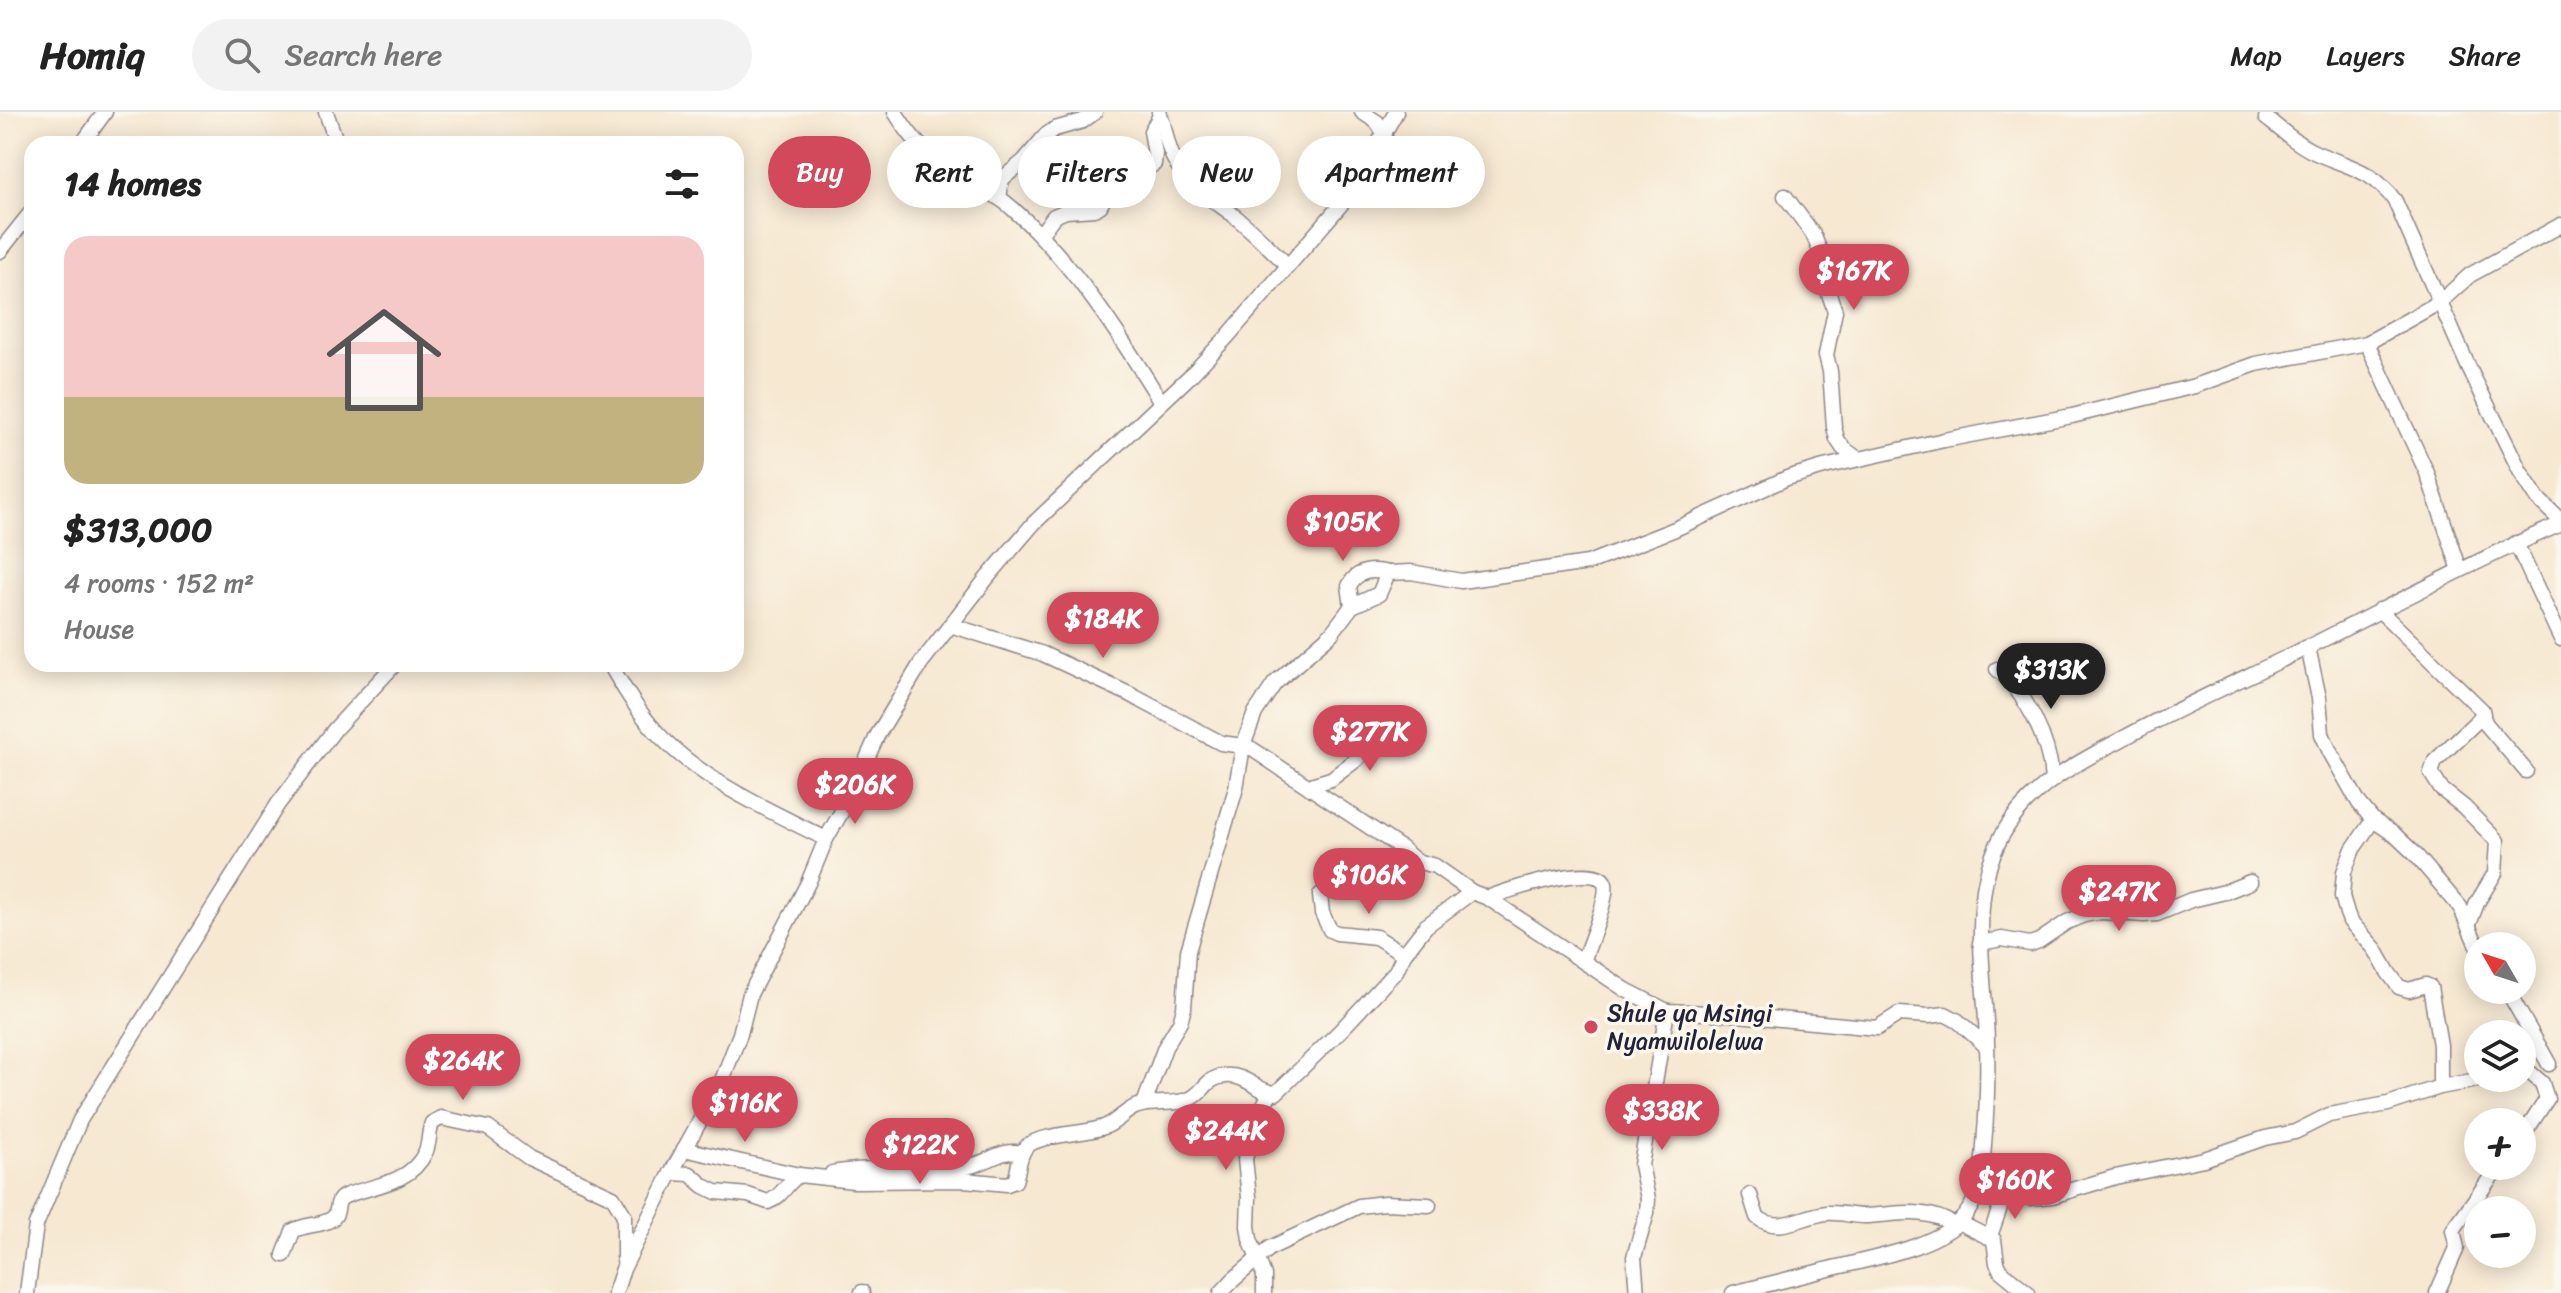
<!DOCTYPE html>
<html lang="en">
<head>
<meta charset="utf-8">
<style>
  body { margin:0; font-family:Sriracha,sans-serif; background:#f2f2f2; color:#222; height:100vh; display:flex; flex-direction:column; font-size:30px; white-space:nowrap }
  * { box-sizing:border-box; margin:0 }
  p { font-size:26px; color:#767676 }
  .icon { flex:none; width:44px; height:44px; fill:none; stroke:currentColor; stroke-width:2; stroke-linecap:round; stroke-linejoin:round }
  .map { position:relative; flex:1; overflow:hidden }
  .drawer { position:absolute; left:24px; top:24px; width:720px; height:536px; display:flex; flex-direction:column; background:#fff; border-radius:24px; box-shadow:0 4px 20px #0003 }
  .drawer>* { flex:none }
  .hud { position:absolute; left:768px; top:24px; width:760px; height:72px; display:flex; gap:16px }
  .needle { width:52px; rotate:309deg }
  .controls { position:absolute; left:2464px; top:820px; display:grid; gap:16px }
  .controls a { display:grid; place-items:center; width:72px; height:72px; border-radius:50%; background:#fff; box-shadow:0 4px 20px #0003; font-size:40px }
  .price { position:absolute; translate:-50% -68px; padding:0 18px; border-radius:28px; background:#d1495b; color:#fff; font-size:26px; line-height:52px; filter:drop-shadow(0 2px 4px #0008) }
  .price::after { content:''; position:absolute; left:50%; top:48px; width:24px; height:18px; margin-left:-12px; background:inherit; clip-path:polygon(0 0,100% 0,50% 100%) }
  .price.selected { background:#222; color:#fff }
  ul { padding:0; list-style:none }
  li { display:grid; align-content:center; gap:16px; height:424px; padding:0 40px }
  li span { display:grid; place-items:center; height:248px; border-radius:24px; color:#555 }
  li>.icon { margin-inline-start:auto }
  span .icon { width:144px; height:144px; fill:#fffc; stroke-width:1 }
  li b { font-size:34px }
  h2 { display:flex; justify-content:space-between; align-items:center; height:96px; padding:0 40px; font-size:34px }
  .tag { padding:0 28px; border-radius:36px; background:#fff; box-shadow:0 4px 20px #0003; font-size:28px; line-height:72px }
  .tag.selected { background:#d1495b; color:#fff }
  header { display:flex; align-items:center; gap:48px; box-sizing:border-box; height:112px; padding:0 40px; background:#fff; border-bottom:2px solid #e0e0e0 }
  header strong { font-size:38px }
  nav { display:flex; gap:44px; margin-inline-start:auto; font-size:28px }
  .search { width:560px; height:72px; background:#f2f2f2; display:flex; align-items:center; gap:20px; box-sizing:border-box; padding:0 28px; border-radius:44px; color:#767676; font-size:30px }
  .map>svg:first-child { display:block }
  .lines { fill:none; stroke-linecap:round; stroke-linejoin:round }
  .minor-casing { stroke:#8c8586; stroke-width:17 }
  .minor { stroke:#fff; stroke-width:14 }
  .poi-dot { fill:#d1495b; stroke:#fbf7ec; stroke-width:3 }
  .labels { text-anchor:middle; stroke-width:7; stroke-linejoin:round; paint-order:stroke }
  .poi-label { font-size:24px; fill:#22223b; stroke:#fbf7ec; text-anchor:start }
</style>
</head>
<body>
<header>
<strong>Homiq</strong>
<div class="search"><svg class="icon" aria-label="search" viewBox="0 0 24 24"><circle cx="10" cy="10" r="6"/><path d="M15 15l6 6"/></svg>Search here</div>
<nav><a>Map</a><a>Layers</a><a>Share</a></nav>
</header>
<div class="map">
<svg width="2561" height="1181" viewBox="0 0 2561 1181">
  <rect width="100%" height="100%" fill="#fbf7ec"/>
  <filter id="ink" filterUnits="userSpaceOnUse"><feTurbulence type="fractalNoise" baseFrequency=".0125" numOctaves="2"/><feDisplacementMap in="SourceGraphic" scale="16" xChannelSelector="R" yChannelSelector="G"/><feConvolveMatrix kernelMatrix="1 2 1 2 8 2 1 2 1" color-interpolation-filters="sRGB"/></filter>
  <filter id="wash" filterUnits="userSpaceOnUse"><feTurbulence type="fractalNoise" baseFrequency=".006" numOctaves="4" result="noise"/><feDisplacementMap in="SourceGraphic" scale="32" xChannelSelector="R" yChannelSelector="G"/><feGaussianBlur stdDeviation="1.8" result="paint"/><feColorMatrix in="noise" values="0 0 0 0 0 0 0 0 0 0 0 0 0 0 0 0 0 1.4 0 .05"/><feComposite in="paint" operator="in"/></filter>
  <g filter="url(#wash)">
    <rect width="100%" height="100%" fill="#f6e8d1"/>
  </g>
  <g filter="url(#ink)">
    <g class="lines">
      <!-- minor casing -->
      <g class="minor-casing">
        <g id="minor">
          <path d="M326 0 337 32"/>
          <path d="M895 0C908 21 927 45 949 58 969 72 994 79 1012 96 1071 148 1120 223 1161 290"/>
          <path d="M1159 0C1166 15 1166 33 1174 47 1188 75 1215 88 1237 106 1255 121 1271 137 1287 153"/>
          <path d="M1362 0 1377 10 1385 22"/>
          <path d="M2266 6C2282 18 2296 32 2314 40 2349 56 2371 56 2395 89L2469 256 2520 359 2538 387 2561 409"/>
          <path d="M82 32 105 0"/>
          <path d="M1785 84 1813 122 1820 139 1823 165 1835 199 1826 243 1830 259 1834 315 1837 327 1843 336 1858 347"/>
          <path d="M999 86 1002 67 1024 49 1046 23 1055 17 1083 9 1095 0"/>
          <path d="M1040 123 1054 104 1066 99 1094 97 1100 94 1115 66 1141 60 1154 52 1155 42 1151 19 1160 4"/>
          <path d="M0 139 32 99"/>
          <path d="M2367 231 2427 361 2460 458"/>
          <path d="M2516 431 2561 527"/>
          <path d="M1352 494 1349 474C1357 458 1372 457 1388 461"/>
          <path d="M2379 498 2482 598 2483 602 2478 608 2435 649 2431 661 2441 677 2464 695 2497 729 2495 761 2477 791 2469 812"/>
          <path d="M950 513 1043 542 1131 583 1221 631 1243 634 1252 637 1398 734 1416 749 1435 754 1472 780 1488 786 1626 878 1667 899 1727 902 1877 916 1899 902 1929 904 1945 902 1958 909 1987 935"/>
          <path d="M2308 535 2319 586 2322 622 2330 640 2359 691 2373 708 2395 723 2415 742 2460 795 2478 836"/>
          <path d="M610 552C625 579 641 605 663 627 708 672 771 699 826 727"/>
          <path d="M1997 557C2027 582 2050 630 2052 668"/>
          <path d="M2482 603 2486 612 2526 659"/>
          <path d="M1310 676 1314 672 1331 667 1356 648 1377 623 1399 606"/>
          <path d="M2373 708 2353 737 2344 760 2342 784 2347 801 2350 809 2375 837 2388 860 2399 875 2409 878 2426 873 2430 875 2440 933V975"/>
          <path d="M1320 783 1322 801 1330 818 1337 821 1376 825 1404 842"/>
          <path d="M1488 786C1505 779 1599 748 1605 772 1609 784 1588 836 1583 849"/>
          <path d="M1980 831 2002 827 2030 832 2039 829 2067 810 2084 803 2101 800 2144 803 2157 802 2191 788 2225 780 2250 770"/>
          <path d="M2507 878 2549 952"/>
          <path d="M1144 992 1165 935 1180 910 1184 896 1188 839 1236 676 1243 634 1255 601 1275 571 1331 522 1352 494 1379 482 1388 461 1411 460 1461 469 1588 451 1675 417 1787 366 1824 355 1944 328 2072 304 2195 274 2256 252 2367 231 2440 190 2470 163 2561 113"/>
          <path d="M2522 1025 2547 987 2542 971 2527 958"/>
          <path d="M684 1037 799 1063"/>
          <path d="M671 1061 690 1062 704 1074 716 1080 748 1083 768 1090C782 1085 787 1070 799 1063L854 1069 964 1068 1007 1072 1015 1069C1019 1058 1018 1043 1027 1034 1041 1022 1086 1022 1104 1015 1116 1011 1124 1000 1135 995 1152 988 1173 994 1190 987 1205 980 1205 966 1225 964 1248 962 1257 981 1276 981L1340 919 1396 859 1404 842 1426 814 1472 780"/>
          <path d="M832 1061C878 1053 924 1060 969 1054 989 1051 1001 1036 1022 1041"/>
          <path d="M1979 1077 2030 1086 2052 1084 2115 1065 2204 1047 2265 1026 2295 1020 2329 1003 2388 992 2440 975 2488 966"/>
          <path d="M1750 1083 1757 1105C1779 1123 1803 1103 1827 1101 1840 1100 1852 1104 1864 1104 1897 1103 1924 1094 1954 1113"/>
          <path d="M1958 1110 1994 1128 1997 1151 2001 1159 2028 1181"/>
          <path d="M1990 1124 2005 1081"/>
          <path d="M284 1143 293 1119C304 1112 325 1114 334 1105 340 1098 334 1089 345 1084 373 1073 410 1072 425 1041 430 1032 428 1021 432 1011L441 1006 488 1016 529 1046 613 1085 624 1103V1149"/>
          <path d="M27 1181 36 1113 80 1008 278 692 335 617 395 552"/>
          <path d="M615 1181 623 1157 671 1061 721 971 740 922 750 882 808 771 826 727 850 685 877 624 921 551 987 466 1034 411 1190 264 1227 225 1350 82 1396 0"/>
          <path d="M862 1181V1180"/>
          <path d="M1221 1181 1233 1168 1270 1136 1359 1094 1385 1091 1429 1093"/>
          <path d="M1264 1181V1163L1250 1127 1248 1114 1249 1085 1245 1047 1254 1013 1270 981"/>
          <path d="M1637 1181 1634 1145 1647 1101 1648 1087 1641 1053 1667 899"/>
          <path d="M1733 1181C1766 1173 1800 1164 1833 1156 1870 1147 1931 1136 1959 1110 1981 1089 1982 1061 1984 1033 1987 998 1988 964 1987 930 1985 855 1964 770 2014 705 2041 669 2083 648 2122 627 2182 594 2245 566 2306 536 2391 494 2474 449 2561 412"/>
          <path d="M2437 1181 2457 1136 2453 1118 2499 1054"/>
        </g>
      </g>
      <!-- minor -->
      <use href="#minor" class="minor"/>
    </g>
  </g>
  <!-- markers -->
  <circle class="poi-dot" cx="1591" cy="915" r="8"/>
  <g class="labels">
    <!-- poi labels -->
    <g class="poi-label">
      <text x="1607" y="909">Shule ya Msingi<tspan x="1607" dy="28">Nyamwilolelwa</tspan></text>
    </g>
  </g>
</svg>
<div class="controls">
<a><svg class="needle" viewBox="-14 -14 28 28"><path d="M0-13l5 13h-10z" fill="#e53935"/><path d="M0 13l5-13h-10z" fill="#767676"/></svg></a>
<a><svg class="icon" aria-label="layers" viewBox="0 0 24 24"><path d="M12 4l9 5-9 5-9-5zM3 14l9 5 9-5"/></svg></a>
<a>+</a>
<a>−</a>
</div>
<b class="price" style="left:1854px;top:200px">$167K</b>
<b class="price" style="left:1343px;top:451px">$105K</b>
<b class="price" style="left:1103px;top:548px">$184K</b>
<b class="price selected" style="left:2051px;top:599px">$313K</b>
<b class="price" style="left:1370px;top:661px">$277K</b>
<b class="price" style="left:855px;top:714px">$206K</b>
<b class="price" style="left:1369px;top:804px">$106K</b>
<b class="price" style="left:2119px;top:821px">$247K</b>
<b class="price" style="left:463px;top:990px">$264K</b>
<b class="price" style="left:745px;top:1032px">$116K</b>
<b class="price" style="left:1662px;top:1040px">$338K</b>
<b class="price" style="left:1226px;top:1060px">$244K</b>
<b class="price" style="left:920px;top:1074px">$122K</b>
<b class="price" style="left:2015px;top:1109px">$160K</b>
<div class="hud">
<a class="tag selected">Buy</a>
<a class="tag">Rent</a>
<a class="tag">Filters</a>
<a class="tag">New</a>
<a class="tag">Apartment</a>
</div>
<section class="drawer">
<h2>14 homes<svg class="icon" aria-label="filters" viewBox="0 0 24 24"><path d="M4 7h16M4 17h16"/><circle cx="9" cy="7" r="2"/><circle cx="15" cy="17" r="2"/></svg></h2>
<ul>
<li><span style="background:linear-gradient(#f6c9c9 65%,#c2b280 0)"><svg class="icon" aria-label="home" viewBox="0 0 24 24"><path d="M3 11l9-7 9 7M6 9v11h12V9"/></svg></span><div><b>$313,000</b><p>4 rooms · 152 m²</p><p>House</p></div></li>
</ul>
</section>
</div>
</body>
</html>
